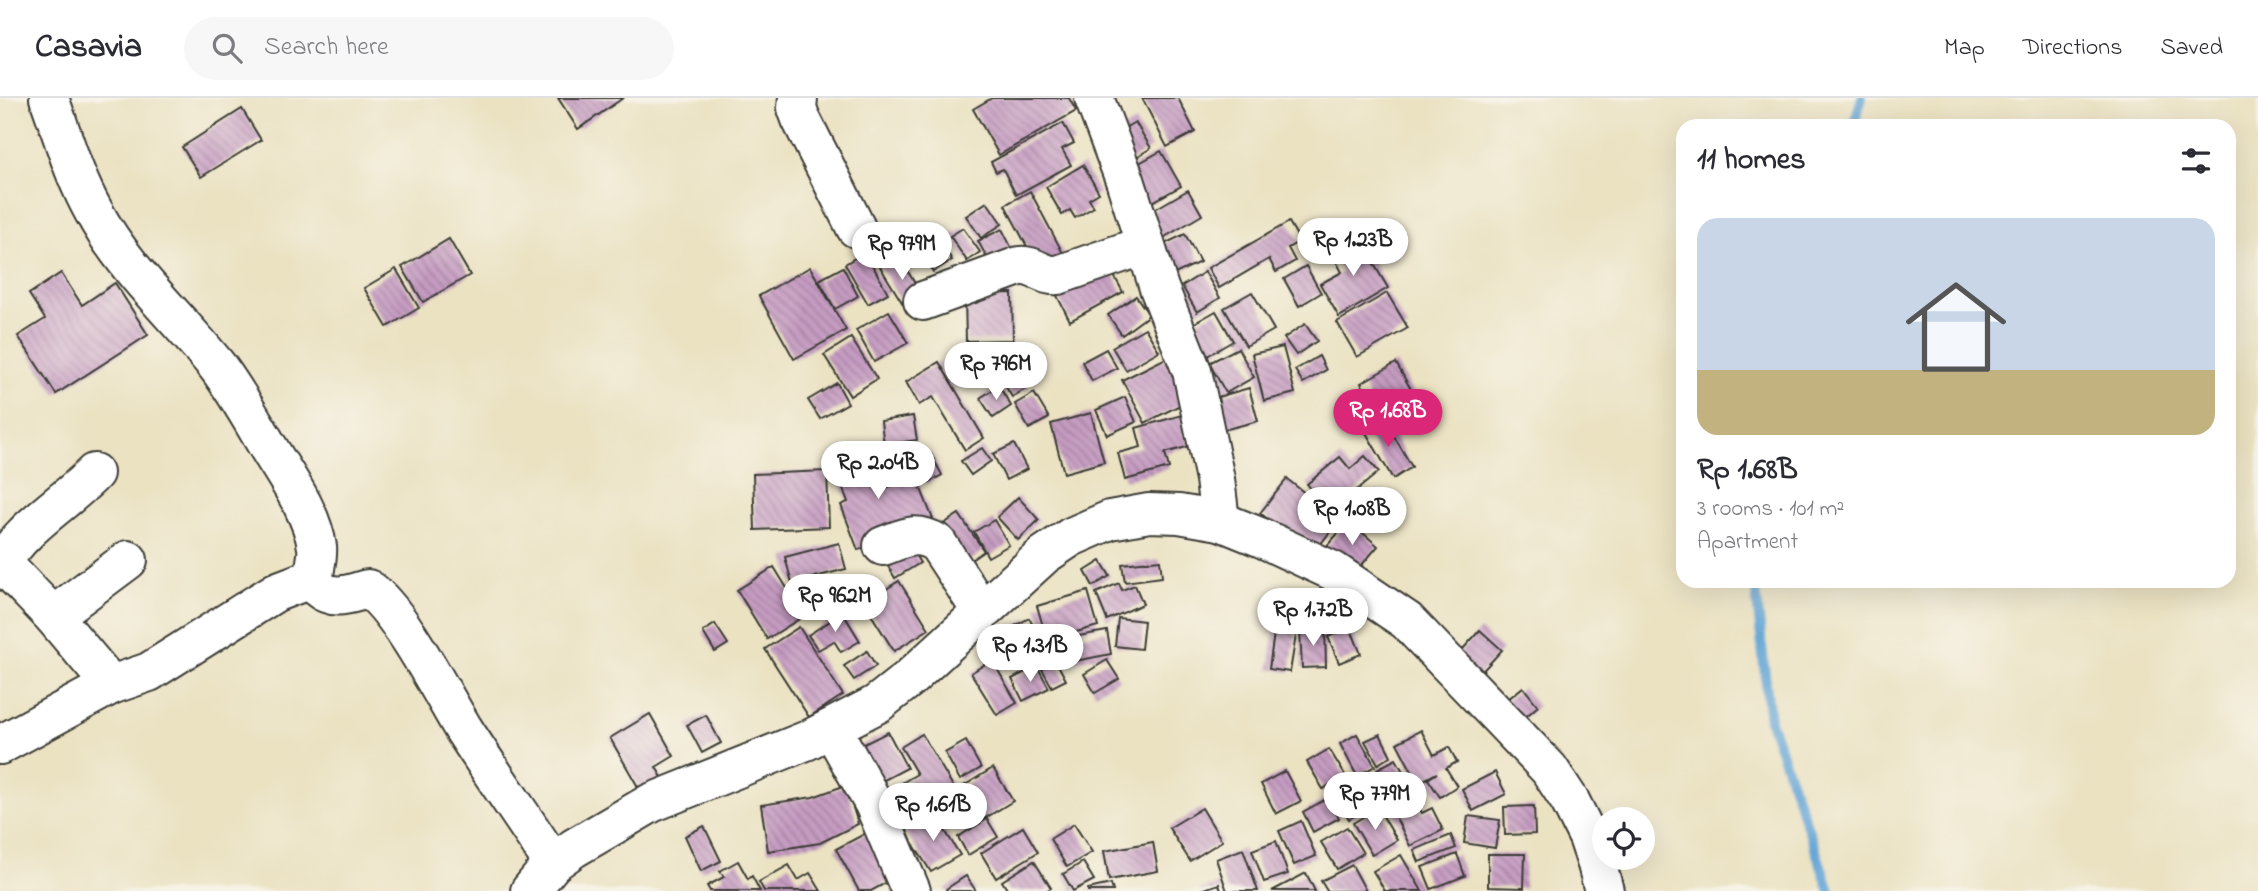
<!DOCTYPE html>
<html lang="en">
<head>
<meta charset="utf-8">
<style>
  body { margin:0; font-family:"Indie Flower",sans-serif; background:#f7f7f7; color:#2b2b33; height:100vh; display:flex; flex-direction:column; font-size:26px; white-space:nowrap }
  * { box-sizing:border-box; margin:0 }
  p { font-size:23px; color:#7c7c81 }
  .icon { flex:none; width:38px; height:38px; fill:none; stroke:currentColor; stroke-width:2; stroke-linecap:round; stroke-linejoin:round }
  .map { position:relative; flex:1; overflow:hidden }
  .sheet { position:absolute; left:1676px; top:21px; width:560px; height:469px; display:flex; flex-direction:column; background:#fff; border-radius:21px; box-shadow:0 7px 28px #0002 }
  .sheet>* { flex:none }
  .fabs { position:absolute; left:1592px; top:709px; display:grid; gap:14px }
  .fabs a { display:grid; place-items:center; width:63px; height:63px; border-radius:50%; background:#fff; box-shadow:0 7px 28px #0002; font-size:35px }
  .price { position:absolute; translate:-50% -60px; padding:0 16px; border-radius:24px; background:#fff; color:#222; font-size:23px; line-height:46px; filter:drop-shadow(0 2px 4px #0008) }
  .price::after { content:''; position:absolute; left:50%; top:42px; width:21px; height:16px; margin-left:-10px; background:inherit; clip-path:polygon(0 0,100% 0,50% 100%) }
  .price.selected { background:#db2777; color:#fff }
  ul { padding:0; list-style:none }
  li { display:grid; align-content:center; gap:14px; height:371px; padding:0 21px }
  li span { display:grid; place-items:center; height:217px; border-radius:21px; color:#555 }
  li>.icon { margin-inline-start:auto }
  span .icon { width:126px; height:126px; fill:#fffc; stroke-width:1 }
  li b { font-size:30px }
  h2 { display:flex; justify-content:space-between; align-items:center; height:84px; padding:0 21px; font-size:30px }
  header { display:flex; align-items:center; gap:42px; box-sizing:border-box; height:98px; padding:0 35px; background:#fff; border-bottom:2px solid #e1e1e2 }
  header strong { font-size:33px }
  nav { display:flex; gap:38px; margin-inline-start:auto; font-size:24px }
  .search { width:490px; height:63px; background:#f7f7f7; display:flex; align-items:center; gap:18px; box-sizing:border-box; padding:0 24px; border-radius:38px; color:#7c7c81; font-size:26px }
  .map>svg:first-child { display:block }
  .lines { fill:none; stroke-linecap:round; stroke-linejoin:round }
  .stream { stroke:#61a4d5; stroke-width:10 }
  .building { fill:url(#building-back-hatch) }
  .minor-casing { stroke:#3b3a35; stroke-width:42 }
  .minor { stroke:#fff; stroke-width:38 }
</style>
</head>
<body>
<header>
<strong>Casavia</strong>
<div class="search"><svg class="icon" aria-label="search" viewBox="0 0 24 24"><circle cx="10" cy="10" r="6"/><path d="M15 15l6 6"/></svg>Search here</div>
<nav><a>Map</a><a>Directions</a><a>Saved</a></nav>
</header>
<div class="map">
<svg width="2258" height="793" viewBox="0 0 2258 793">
  <defs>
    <pattern id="building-back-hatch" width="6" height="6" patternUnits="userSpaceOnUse" patternTransform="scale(1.75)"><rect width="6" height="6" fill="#c69cc2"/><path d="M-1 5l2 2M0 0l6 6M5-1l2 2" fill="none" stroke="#a07e9d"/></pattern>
  </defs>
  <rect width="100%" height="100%" fill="#f7f3e8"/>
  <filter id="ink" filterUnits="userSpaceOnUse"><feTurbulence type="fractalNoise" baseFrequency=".0143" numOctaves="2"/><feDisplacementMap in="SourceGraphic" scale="14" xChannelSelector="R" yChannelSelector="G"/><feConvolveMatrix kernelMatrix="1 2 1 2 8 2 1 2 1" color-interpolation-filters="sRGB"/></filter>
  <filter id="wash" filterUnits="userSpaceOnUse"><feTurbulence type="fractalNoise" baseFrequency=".00686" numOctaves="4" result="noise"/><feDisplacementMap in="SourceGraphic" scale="28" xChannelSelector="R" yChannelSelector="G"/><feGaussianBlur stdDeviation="1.57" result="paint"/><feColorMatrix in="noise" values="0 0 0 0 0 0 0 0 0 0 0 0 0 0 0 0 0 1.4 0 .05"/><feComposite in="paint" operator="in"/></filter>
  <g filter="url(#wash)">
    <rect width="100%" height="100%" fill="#ebe2c2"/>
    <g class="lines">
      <!-- stream -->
      <g class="stream">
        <path d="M1853 28 1862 0"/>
        <path d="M1755 483 1770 623 1830 793"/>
      </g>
    </g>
    <g id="blocks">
      <!-- building -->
      <g class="building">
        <path d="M558 0H623L578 31Z"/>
        <path d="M992 0H1069L1076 13 999 57 973 11Z"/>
        <path d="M1142 0H1178L1195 34 1167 49Z"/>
        <path d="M242 11 261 42 201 79 182 49Z"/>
        <path d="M1135 24 1151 50 1127 65 1111 38Z"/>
        <path d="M1063 25 1074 45 1062 51 1071 67 1016 97 1003 71 996 74 991 64Z"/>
        <path d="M1161 53 1181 88 1145 108 1125 73Z"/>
        <path d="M1083 67 1099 95 1089 101 1094 109 1075 120 1070 112 1062 117 1046 89Z"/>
        <path d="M1188 92 1202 117 1153 146 1138 121Z"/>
        <path d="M1030 93 1064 157 1039 171 1005 107Z"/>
        <path d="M987 104 1002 126 981 140 966 118Z"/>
        <path d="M1289 124 1300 143 1288 150 1295 163 1276 174 1269 161 1219 190 1208 170Z"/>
        <path d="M963 130 980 154 967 163 950 138Z"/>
        <path d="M1002 131 1016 159 993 171 978 143Z"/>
        <path d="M1185 136 1200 164 1175 176 1160 148Z"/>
        <path d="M1358 139 1388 190 1339 219 1320 186 1342 174 1331 154Z"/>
        <path d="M449 141 470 177 423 204 402 169Z"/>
        <path d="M939 142 952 162 933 174 920 154Z"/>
        <path d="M865 154 888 195 868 206 845 166Z"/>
        <path d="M897 156 924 200 906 211 879 167Z"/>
        <path d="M1106 163 1123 194 1070 223 1054 192Z"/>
        <path d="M1306 168 1321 195 1299 208 1284 181Z"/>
        <path d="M810 169 846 232 794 261 759 198Z"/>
        <path d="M843 169 858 198 835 211 819 182Z"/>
        <path d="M396 171 419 210 387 229 364 190Z"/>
        <path d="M1205 174 1220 200 1197 214 1182 188Z"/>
        <path d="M61 175 82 207 115 185 148 237 56 296 18 238 45 221 29 196Z"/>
        <path d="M1252 194 1274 232 1246 248 1224 210Z"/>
        <path d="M1012 195 1013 242 966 243 965 196Z"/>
        <path d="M1387 195 1408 230 1357 259 1337 224Z"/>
        <path d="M1136 198 1149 217 1122 237 1108 217Z"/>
        <path d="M889 213 908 245 874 264 856 232Z"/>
        <path d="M1216 213 1233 243 1202 261 1184 231Z"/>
        <path d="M1305 226 1317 243 1296 257 1284 240Z"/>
        <path d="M1145 230 1159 253 1126 272 1112 249Z"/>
        <path d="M851 240 877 281 850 298 824 257Z"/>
        <path d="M1283 249 1295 295 1264 303 1252 256Z"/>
        <path d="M1238 250 1254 279 1226 295 1209 265Z"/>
        <path d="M970 251 985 274 963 288 948 265Z"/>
        <path d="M1106 251 1117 270 1092 283 1082 264Z"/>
        <path d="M1319 258 1326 272 1303 285 1295 272Z"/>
        <path d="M1166 260 1188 303 1145 325 1122 282Z"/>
        <path d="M939 264 984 340 965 352 933 299 919 307 906 284Z"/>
        <path d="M1396 265 1413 295 1378 315 1361 285Z"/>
        <path d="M1014 266 1029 289 1012 299 998 276Z"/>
        <path d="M837 285 848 305 820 321 808 302Z"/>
        <path d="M999 288 1011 308 993 320 980 300Z"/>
        <path d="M1249 290 1258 323 1208 336 1200 304Z"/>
        <path d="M1034 295 1049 320 1029 331 1015 306Z"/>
        <path d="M1125 299 1136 324 1107 337 1096 312Z"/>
        <path d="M1091 315 1104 364 1064 375 1051 326Z"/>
        <path d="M1182 317 1190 348 1165 355 1169 370 1125 382 1118 355 1141 349 1136 330Z"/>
        <path d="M913 318 917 342 884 347 881 323Z"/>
        <path d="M1384 321 1412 369 1393 381 1365 333Z"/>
        <path d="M1014 346 1027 371 1006 382 993 356Z"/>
        <path d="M869 347 886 390 916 378 934 424 858 452 841 407 848 404 832 361Z"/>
        <path d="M982 350 991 363 971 377 961 363Z"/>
        <path d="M931 356 942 377 926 386 914 365Z"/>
        <path d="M1365 358 1379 374 1330 414 1307 386 1340 359 1350 371Z"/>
        <path d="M827 373 829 429 755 432 753 376Z"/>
        <path d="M1287 381 1339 422 1313 456 1260 415Z"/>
        <path d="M1018 399 1039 422 1018 442 997 419Z"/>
        <path d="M959 416 984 453 958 471 933 433Z"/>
        <path d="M994 422 1009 447 988 459 974 434Z"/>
        <path d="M1349 423 1378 448 1355 475 1325 450Z"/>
        <path d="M839 445 846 471 792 485 785 459Z"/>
        <path d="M910 448 920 465 895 480 885 463Z"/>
        <path d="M1160 462 1162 479 1125 484 1122 466Z"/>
        <path d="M1101 463 1110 478 1093 488 1085 473Z"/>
        <path d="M774 469 804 518 767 541 737 492Z"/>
        <path d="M899 483 929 531 894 553 864 505Z"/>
        <path d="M1119 485 1122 492 1135 487 1143 506 1107 522 1096 495Z"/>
        <path d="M1088 493 1098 528 1047 542 1037 508Z"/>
        <path d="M843 515 860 543 841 554 834 543 818 552 808 537Z"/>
        <path d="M1029 520 1039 538 1018 550 1008 532Z"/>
        <path d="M1118 520 1144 523 1141 551 1115 548Z"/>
        <path d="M715 526 728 546 715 554 703 534Z"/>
        <path d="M1275 528 1297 531 1290 574 1269 571Z"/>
        <path d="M799 529 843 597 809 619 765 551Z"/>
        <path d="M1350 529 1361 556 1339 565 1328 539Z"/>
        <path d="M1325 530 1326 569 1302 570 1300 532Z"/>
        <path d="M1480 532 1502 552 1475 581 1454 561Z"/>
        <path d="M1107 533 1111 556 1065 565 1061 541Z"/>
        <path d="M867 553 876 568 854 582 844 568Z"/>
        <path d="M992 562 1017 605 997 617 971 575Z"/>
        <path d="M1107 562 1119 581 1095 595 1084 576Z"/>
        <path d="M1056 563 1066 582 1052 589 1042 571Z"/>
        <path d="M1037 568 1049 590 1023 603 1012 581Z"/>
        <path d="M1523 589 1538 608 1523 621 1507 602Z"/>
        <path d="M650 616 674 658 656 669 663 681 641 694 610 640Z"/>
        <path d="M706 617 721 645 702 655 687 627Z"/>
        <path d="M1421 632 1434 657 1449 649 1457 664 1446 670 1457 688 1440 699 1428 681 1437 675 1418 685 1397 645Z"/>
        <path d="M888 634 907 670 871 689 852 652Z"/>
        <path d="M922 636 954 690 904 720 888 693 917 676 901 649Z"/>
        <path d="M1357 636 1375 668 1357 678 1340 646Z"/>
        <path d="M1380 636 1391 658 1378 666 1365 643Z"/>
        <path d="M966 643 981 670 960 682 945 655Z"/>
        <path d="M1329 651 1345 677 1323 691 1307 664Z"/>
        <path d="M1396 661 1410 686 1391 697 1377 671Z"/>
        <path d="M993 670 1013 703 982 722 962 689Z"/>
        <path d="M1285 673 1301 703 1276 716 1261 686Z"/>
        <path d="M1495 674 1506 696 1473 713 1462 691Z"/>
        <path d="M1355 685 1369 708 1349 721 1335 697Z"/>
        <path d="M846 687 858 726 820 745 768 753 761 707 813 699Z"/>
        <path d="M1328 700 1339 720 1313 734 1303 714Z"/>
        <path d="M1416 705 1422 715 1432 710 1443 732 1410 748 1394 716Z"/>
        <path d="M1534 708 1535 736 1505 737 1504 709Z"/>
        <path d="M1202 710 1222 743 1190 763 1169 730Z"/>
        <path d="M1378 710 1397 742 1372 757 1353 725Z"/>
        <path d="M934 715 960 757 931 774 905 733Z"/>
        <path d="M1468 718 1500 722 1495 750 1464 745Z"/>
        <path d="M987 721 998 739 968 757 958 739Z"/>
        <path d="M1301 723 1316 758 1294 767 1279 733Z"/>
        <path d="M1074 726 1092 754 1067 769 1050 741Z"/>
        <path d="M704 728 721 763 701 773 685 738Z"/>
        <path d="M1023 729 1038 754 996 780 981 755Z"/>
        <path d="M1347 729 1363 755 1337 771 1321 744Z"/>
        <path d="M868 734 893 781 871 793H859L836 751Z"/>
        <path d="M1451 737 1456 750 1419 764 1414 752Z"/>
        <path d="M1276 743 1288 776 1264 784 1252 752Z"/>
        <path d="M1153 744 1158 773 1109 782 1104 753Z"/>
        <path d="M1243 751 1258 793H1227L1216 761Z"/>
        <path d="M1457 756 1465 778 1431 791 1422 769Z"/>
        <path d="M1488 756H1525L1524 790 1488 789Z"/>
        <path d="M1401 757 1422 793H1385L1373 773Z"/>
        <path d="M738 763 748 781 752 778 760 793H710L707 788 724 779 720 773Z"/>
        <path d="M1034 763 1051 790 1046 793H1008L1002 783Z"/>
        <path d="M1083 764 1094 782 1073 793 1063 776Z"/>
        <path d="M789 767 798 782 810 775 821 793H764L759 784Z"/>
        <path d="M1352 767 1366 793H1327L1321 783Z"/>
        <path d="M1306 775 1315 793H1272Z"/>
        <path d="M966 778 976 793H947L946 791Z"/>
        <path d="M1111 786 1113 793H1088V791Z"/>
        <path d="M1219 786 1221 793H1198Z"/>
      </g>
    </g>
  </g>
  <g filter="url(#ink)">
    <use href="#blocks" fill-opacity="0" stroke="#3b3a35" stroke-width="2"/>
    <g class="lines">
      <!-- minor casing -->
      <g class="minor-casing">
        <g id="minor">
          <path d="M49 0C63 38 74 79 94 114 125 172 176 217 217 268 236 293 252 322 268 349 286 379 312 414 317 449 319 461 309 483 318 490 334 504 351 495 368 491 397 508 444 599 464 632 493 677 524 721 553 765"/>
          <path d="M798 0 797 10 801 21 856 130"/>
          <path d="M1094 0 1125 82 1159 190 1192 273 1215 381 1220 423"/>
          <path d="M923 203 1019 168C1034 166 1043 179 1058 177L1145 147"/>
          <path d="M94 375C65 405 23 428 2 465L53 518 111 587"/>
          <path d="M883 448C905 440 915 432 937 445L982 514"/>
          <path d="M53 518 128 462"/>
          <path d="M832 631 874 706 911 793"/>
          <path d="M0 647 111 587 149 574 276 494 313 480"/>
          <path d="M530 793 553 765 574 750 651 705 808 642 877 606 910 580 1044 457 1071 439 1110 422 1149 415 1179 416 1220 423 1262 440 1333 473 1407 523 1549 671 1570 703 1588 739 1597 766 1604 793"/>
        </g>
      </g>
      <!-- minor -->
      <use href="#minor" class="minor"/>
    </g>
  </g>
</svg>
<div class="fabs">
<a><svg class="icon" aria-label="locate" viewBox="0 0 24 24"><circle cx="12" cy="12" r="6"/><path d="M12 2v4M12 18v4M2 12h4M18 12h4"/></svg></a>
</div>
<b class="price" style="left:1353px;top:180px">Rp 1.23B</b>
<b class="price" style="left:902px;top:184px">Rp 979M</b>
<b class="price" style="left:996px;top:304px">Rp 796M</b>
<b class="price selected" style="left:1388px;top:351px">Rp 1.68B</b>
<b class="price" style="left:878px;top:403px">Rp 2.04B</b>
<b class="price" style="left:1352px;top:449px">Rp 1.08B</b>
<b class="price" style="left:835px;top:536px">Rp 962M</b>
<b class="price" style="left:1313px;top:550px">Rp 1.72B</b>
<b class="price" style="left:1030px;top:586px">Rp 1.31B</b>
<b class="price" style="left:1375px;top:734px">Rp 779M</b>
<b class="price" style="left:933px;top:745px">Rp 1.61B</b>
<section class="sheet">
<h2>11 homes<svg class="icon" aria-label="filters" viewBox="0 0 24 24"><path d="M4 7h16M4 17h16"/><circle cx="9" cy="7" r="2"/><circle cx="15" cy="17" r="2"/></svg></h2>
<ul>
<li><span style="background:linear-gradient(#c9d6e8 70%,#c2b280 0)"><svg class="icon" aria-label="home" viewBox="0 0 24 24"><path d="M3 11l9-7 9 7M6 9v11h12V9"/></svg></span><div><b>Rp 1.68B</b><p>3 rooms · 101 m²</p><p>Apartment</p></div></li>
</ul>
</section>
</div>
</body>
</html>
